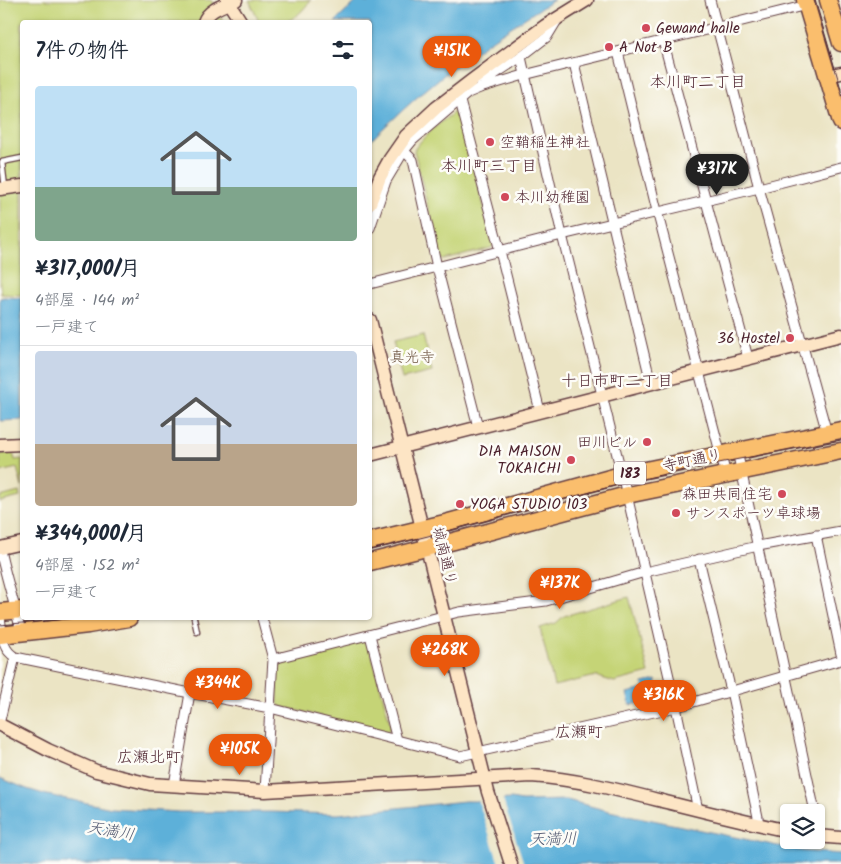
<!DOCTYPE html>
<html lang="ja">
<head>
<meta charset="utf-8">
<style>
  body { margin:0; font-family:Kalam,"Klee One",sans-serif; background:#f6f6f7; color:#1f2937; height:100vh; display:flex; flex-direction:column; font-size:19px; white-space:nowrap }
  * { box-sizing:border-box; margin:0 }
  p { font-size:16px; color:#747a83 }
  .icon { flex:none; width:28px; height:28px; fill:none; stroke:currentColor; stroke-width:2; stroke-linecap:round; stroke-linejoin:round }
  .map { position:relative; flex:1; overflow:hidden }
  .drawer { position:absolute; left:20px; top:20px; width:352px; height:600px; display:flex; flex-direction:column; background:#fff; border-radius:5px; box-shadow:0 1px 4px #0004 }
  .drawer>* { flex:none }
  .buttons { position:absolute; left:780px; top:804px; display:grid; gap:10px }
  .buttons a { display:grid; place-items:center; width:45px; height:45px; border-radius:5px; background:#fff; box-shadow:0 1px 4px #0004; font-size:25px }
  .price { position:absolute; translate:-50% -42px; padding:0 11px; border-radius:18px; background:#ea580c; color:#fff; font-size:16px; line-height:32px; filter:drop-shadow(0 1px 2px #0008) }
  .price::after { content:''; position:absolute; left:50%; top:30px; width:15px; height:11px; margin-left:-8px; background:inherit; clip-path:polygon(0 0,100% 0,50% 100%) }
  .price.on { background:#222; color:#fff }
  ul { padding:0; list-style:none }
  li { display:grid; align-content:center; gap:10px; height:265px; padding:0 15px }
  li+li { border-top:1px solid #e0e1e3 }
  li span { display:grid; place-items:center; height:155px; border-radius:5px; color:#555 }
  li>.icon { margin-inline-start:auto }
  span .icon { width:90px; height:90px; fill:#fffc; stroke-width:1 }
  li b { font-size:21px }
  h2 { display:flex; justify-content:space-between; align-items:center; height:60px; padding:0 15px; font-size:21px }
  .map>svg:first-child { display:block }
  .green { fill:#c5d476; stroke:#887a50 }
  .water { fill:#5db0d9; stroke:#546882 }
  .pier { fill:#ebe4c4 }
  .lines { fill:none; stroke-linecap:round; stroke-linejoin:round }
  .lane-casing { stroke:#623d42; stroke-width:7 }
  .street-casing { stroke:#623d42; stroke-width:11 }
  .secondary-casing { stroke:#623d42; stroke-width:15 }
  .highway-casing { stroke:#623d42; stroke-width:19 }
  .lane { stroke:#fff; stroke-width:4.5 }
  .street { stroke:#fff; stroke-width:9 }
  .secondary { stroke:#fde5c5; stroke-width:12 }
  .highway { stroke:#fabe6d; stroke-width:16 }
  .tram { stroke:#4a1f2b; stroke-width:1 }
  .poi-dot { fill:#d1495b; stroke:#fdfcf7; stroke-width:2 }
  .labels { text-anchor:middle; stroke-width:5; stroke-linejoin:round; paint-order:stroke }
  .shield { fill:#fdfcf7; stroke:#806168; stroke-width:1 }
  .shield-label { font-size:14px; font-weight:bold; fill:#4a1f2b }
  .poi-label { font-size:15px; fill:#4a1f2b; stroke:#fdfcf7; text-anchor:start }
  .park-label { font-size:15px; fill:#6f5542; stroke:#fdfcf7 }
  .street-label { font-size:15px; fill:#4a1f2b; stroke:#fdfcf7 }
  .neighbourhood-label { font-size:16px; fill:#4a1f2b; stroke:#fdfcf7 }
  .water-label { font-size:16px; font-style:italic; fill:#525971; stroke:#fdfcf7 }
</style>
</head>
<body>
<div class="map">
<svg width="841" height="864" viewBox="0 0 841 864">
  <rect width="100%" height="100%" fill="#fdfcf7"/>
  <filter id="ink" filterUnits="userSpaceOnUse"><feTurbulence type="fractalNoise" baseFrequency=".02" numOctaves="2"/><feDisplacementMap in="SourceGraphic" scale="10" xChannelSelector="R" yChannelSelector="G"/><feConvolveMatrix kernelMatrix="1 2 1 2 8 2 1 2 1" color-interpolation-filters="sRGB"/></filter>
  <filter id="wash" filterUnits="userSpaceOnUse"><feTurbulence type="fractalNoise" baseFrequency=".0096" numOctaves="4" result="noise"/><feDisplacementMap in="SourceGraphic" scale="20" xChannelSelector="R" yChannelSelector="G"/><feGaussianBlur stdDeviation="1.12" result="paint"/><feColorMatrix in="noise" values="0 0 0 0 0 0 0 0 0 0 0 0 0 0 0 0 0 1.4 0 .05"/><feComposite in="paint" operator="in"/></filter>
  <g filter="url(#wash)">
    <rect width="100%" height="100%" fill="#ebe4c4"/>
    <!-- green -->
    <g class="green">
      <path d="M0 0H211L223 22H22V295L1 294 0 285Z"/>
      <path d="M249 0H311C292 24 289 22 259 22Z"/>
      <path d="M456 111 459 112 494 245 491 248 445 260 440 257 414 150C425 134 441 122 456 111Z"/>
      <path d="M423 335 432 372 402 379 393 342Z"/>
      <path d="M13 453 15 460 22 459V487L17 468 0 472V454Z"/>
      <path d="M19 492 20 497 0 502V497Z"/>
      <path d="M629 597 649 673 614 682 596 676 554 686 540 628 556 623 564 616Z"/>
      <path d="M363 641 369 644 391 727 387 732 279 706 278 703 277 668 283 661Z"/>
    </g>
    <!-- water -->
    <g class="water">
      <path d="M358 0 368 3 370 0H554C500 33 449 67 403 110 392 121 379 131 370 142V22H335Z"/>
      <path d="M4 297 22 298V420L0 421V298Z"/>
      <path d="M656 680 660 699 630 705 627 693 644 689 643 683Z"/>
      <path d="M0 778 27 789 47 795 112 808 179 812H270L338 814 465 801H475L511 799 522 801 567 800 609 811 802 851 841 854V864H0Z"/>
    </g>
    <!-- pier -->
    <path class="pier" d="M502 797 524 864H499L478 800Z"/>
  </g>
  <g filter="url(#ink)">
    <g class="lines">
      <!-- lane casing -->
      <g class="lane-casing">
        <g id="lane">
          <path d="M5 187 2 162 22 158"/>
          <path d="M194 618 197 632"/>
        </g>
      </g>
      <!-- street casing -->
      <g class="street-casing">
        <g id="street">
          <path d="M710 0 759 188 827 433"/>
          <path d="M663 40 748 358"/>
          <path d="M618 52 657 211 726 475"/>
          <path d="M521 57 562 235 627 495 676 707 698 810"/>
          <path d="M574 63 651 383"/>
          <path d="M474 80 489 78 521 57 547 37 558 19"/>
          <path d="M460 101 500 251 540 411"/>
          <path d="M404 151 413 160 437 267 478 427"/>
          <path d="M370 228 386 181 404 151 413 140 468 93 480 88 524 75 807 5"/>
          <path d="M370 284 562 235 759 188 841 167"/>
          <path d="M737 451 815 812"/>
          <path d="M816 535 841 654"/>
          <path d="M0 550C6 578 15 605 21 632"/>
          <path d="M699 559 731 691 758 817V825"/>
          <path d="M0 617C3 633 0 648 15 657L190 693 270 708 460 756 676 707 841 660"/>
          <path d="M262 618 273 659 265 791"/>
          <path d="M370 635 397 740"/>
          <path d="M273 659 443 616 459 612 546 601 645 572 758 546 841 531"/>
          <path d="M0 720 15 657"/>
          <path d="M174 785 190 693"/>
          <path d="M816 820 819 837"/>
        </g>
      </g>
      <!-- secondary casing -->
      <g class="secondary-casing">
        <g id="secondary">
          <path d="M227 0 241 22"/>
          <path d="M204 22C208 9 225 5 236 0"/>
          <path d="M827 76 841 73"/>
          <path d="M0 189 22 186"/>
          <path d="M370 203 380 177 390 159 406 136 436 108 471 81 545 26 587 0"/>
          <path d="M370 320 488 792 511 864"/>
          <path d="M0 445 22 444"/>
          <path d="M370 455 841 335"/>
          <path d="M0 548 22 543"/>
          <path d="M0 725 48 750 96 771 150 784 265 791 531 776C575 779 615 789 658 800 702 811 745 822 789 831"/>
          <path d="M816 836 841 838"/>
        </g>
      </g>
      <!-- highway casing -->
      <g class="highway-casing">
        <g id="highway">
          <path d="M805 0 841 122"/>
          <path d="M828 0 841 43"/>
          <path d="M370 541 449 522 621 475 841 430"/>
          <path d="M370 562 454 541 627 495 841 451"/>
          <path d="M0 612 22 610"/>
          <path d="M0 635 88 625 129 618"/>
        </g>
      </g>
      <!-- lane -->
      <use href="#lane" class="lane"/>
      <!-- street -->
      <use href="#street" class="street"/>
      <!-- secondary -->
      <use href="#secondary" class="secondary"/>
      <!-- highway -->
      <use href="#highway" class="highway"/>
      <!-- tram -->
      <g class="tram">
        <path d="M815 0 841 89"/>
        <path d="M370 550C455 531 538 505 622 484 695 466 768 454 841 440"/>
        <path d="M0 625 78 618"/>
      </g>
    </g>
  </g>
  <!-- markers -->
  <g class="poi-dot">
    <circle cx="646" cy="28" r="5"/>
    <circle cx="609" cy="47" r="5"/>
    <circle cx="490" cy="142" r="5"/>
    <circle cx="505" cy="197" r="5"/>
    <circle cx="790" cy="338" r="5"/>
    <circle cx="647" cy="442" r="5"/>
    <circle cx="571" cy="460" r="5"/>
    <circle cx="782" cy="494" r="5"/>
    <circle cx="460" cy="504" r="5"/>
    <circle cx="676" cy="513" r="5"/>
  </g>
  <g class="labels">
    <!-- shield labels -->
    <rect class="shield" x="614" y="461.5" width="32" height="23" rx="4"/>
    <g class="shield-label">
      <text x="630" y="478">183</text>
    </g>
    <!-- poi labels -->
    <g class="poi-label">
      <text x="656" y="33">Gewand halle</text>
      <text x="619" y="52">A Not B</text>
      <text x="500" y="147">空鞘稲生神社</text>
      <text x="515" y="202">本川幼稚園</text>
      <text x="780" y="343" text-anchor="end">36 Hostel</text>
      <text x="637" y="447" text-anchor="end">田川ビル</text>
      <text x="561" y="456" text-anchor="end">DIA MAISON<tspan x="561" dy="17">TOKAICHI</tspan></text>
      <text x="772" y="499" text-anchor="end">森田共同住宅</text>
      <text x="470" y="509">YOGA STUDIO 103</text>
      <text x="686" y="518">サンスポーツ卓球場</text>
    </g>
    <!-- park labels -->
    <g class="park-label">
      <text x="412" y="362">真光寺</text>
    </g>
    <!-- street labels -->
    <g class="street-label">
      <text transform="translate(692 460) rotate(-12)" y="5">寺町通り</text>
      <text transform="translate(445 556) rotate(76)" y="5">城南通り</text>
    </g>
    <!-- neighbourhood labels -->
    <g class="neighbourhood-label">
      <text x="698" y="87">本川町二丁目</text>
      <text x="489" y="171">本川町三丁目</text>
      <text x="617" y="386">十日市町二丁目</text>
      <text x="579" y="737">広瀬町</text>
      <text x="149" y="762">広瀬北町</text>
    </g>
    <!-- water labels -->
    <g class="water-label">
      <text transform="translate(111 830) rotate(10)" y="6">天満川</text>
      <text transform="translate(553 838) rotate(-1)" y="6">天満川</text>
    </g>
  </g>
</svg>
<div class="buttons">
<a><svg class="icon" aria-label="layers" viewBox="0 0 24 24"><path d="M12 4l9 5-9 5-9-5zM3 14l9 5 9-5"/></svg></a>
</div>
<b class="price" style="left:452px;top:78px">¥151K</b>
<b class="price on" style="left:717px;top:196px">¥317K</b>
<b class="price" style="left:560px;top:610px">¥137K</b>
<b class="price" style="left:445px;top:677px">¥268K</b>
<b class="price" style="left:218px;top:710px">¥344K</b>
<b class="price" style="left:664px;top:722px">¥316K</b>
<b class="price" style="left:240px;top:776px">¥105K</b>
<section class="drawer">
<h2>7件の物件<svg class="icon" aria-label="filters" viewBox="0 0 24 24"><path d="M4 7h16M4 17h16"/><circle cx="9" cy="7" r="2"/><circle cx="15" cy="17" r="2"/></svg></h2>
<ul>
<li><span style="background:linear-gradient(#bfe0f5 65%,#7fa58c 0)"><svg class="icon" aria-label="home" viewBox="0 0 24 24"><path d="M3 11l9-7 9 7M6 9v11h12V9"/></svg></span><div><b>¥317,000/月</b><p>4部屋 · 144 m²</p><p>一戸建て</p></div></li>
<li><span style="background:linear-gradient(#c9d6e8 60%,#b9a48a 0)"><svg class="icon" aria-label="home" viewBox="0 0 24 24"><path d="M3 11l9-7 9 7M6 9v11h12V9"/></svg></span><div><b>¥344,000/月</b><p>4部屋 · 152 m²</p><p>一戸建て</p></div></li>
</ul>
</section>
</div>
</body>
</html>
